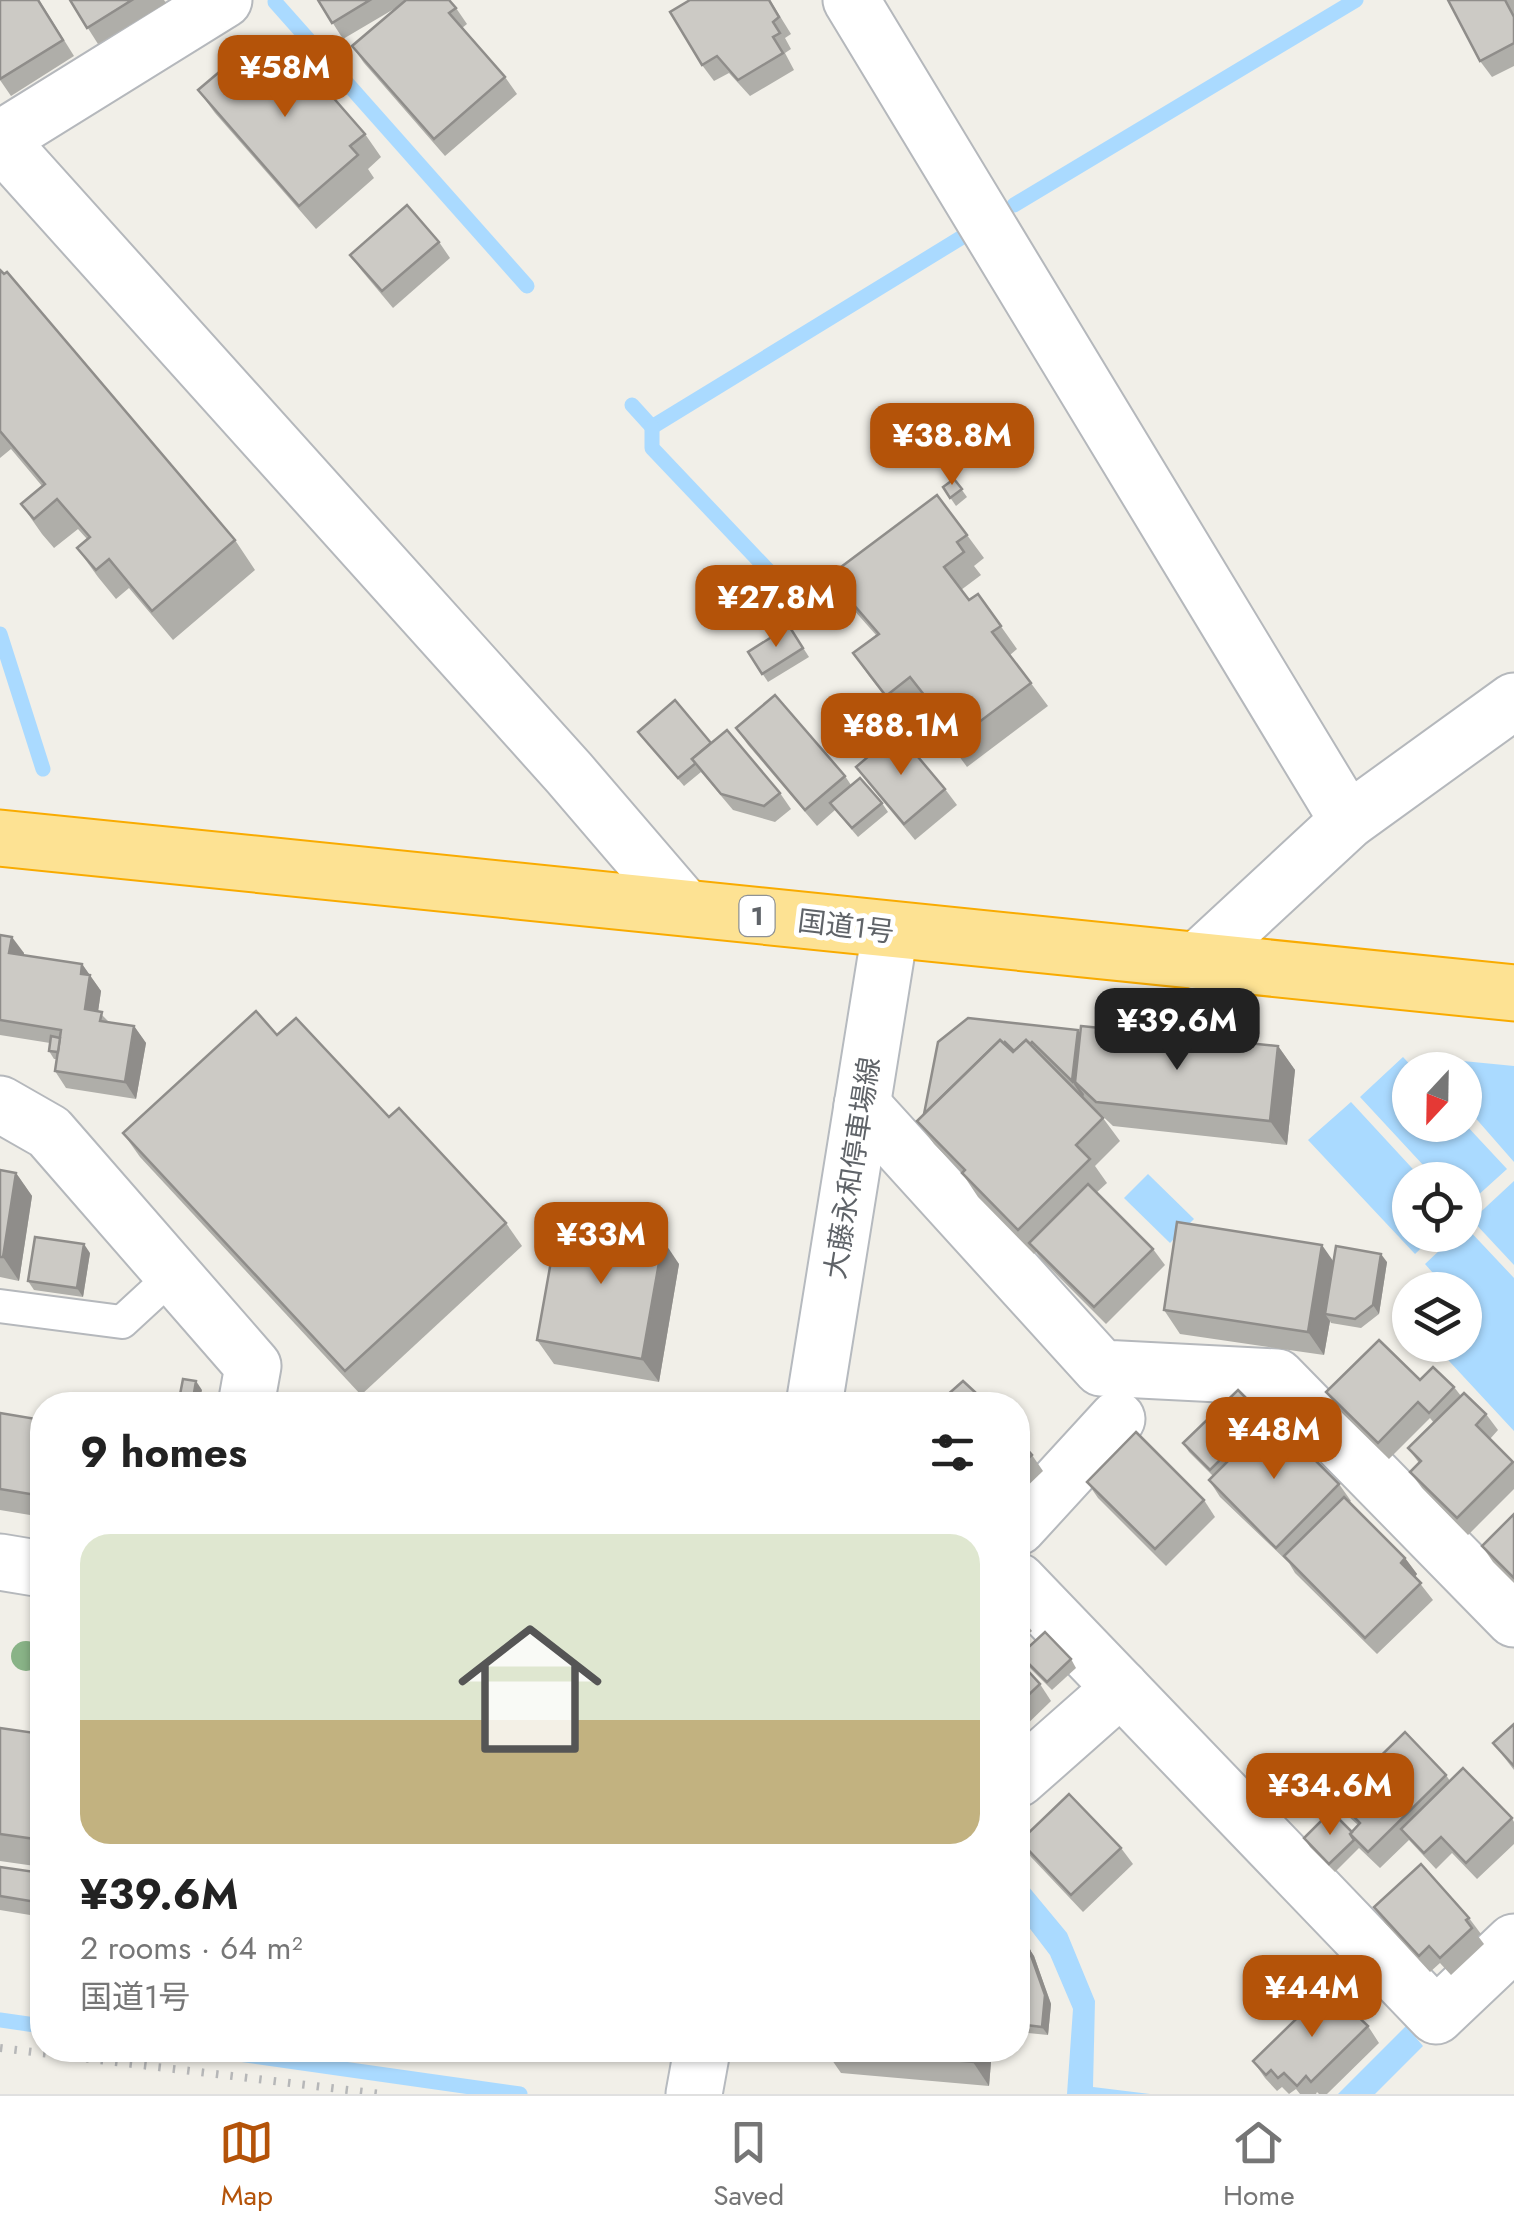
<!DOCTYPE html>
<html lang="en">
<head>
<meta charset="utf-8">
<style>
  body { margin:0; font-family:Jost,"Noto Sans JP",sans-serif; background:#f6f6f6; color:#222; height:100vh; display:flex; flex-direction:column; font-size:38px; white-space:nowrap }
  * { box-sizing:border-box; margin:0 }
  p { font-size:32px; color:#767676 }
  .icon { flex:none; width:55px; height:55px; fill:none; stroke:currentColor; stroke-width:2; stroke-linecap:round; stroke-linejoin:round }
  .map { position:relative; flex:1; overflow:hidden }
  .drawer { position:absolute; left:30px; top:1392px; width:1000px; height:670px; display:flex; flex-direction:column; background:#fff; border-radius:40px; box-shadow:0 2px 8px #0004 }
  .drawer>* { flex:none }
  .needle { width:65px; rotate:202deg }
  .controls { position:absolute; left:1392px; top:1052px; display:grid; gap:20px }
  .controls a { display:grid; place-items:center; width:90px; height:90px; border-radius:50%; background:#fff; box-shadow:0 2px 8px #0004; font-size:50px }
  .price { position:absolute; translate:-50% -85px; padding:0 22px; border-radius:20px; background:#b45309; color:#fff; font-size:32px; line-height:65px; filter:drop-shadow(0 2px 5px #0008) }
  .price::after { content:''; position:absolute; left:50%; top:60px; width:30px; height:22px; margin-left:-15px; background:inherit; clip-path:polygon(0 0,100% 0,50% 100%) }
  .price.current { background:#222; color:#fff }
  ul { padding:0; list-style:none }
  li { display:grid; align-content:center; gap:20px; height:530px; padding:0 50px }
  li+li { border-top:2px solid #e0e0e0 }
  li span { display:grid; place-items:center; height:310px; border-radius:30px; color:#555 }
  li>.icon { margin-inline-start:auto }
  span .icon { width:180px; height:180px; fill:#fffc; stroke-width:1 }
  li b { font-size:42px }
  h2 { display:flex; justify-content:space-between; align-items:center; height:120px; padding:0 50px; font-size:42px }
  .dock { display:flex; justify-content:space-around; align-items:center; height:140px; border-top:2px solid #e0e0e0; background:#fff; font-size:28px; color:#767676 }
  .dock a { display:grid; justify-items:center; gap:5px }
  .dock .current { color:#b45309 }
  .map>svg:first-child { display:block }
  .water { fill:#aadaff }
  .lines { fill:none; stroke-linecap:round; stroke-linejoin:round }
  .stream { stroke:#aadaff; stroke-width:15 }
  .lane-casing { stroke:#b5b8bc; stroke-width:36 }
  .street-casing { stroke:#b5b8bc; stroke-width:59 }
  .secondary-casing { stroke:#b6babf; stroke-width:59 }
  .highway-casing { stroke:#f9ab00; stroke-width:59 }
  .lane { stroke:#fff; stroke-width:32 }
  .street { stroke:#fff; stroke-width:55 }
  .secondary { stroke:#fff; stroke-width:55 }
  .highway { stroke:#fde293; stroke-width:55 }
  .rail { stroke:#b6b7b8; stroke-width:8; stroke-dasharray:2.5 12; stroke-linecap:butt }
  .tree { fill:#89b387 }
  .wall { fill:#afaea9 }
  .shaded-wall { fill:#8f8d8a }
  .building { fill:#cccac5; stroke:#8f8d8a; stroke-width:2.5 }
  .labels { text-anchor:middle; stroke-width:10; stroke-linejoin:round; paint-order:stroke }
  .shield { fill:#fff; stroke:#8f9295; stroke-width:2.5 }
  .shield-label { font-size:25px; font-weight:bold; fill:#5f6368 }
  .street-label { font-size:28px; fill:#5f6368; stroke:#fff }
</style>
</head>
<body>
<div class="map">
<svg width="1514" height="2094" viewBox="0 0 1514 2094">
  <rect width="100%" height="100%" fill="#f1efe8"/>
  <!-- water -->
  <g class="water">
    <path d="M1403 1057 1415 1070H1410V1125L1465 1124 1507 1169 1465 1207V1180H1437L1360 1097Z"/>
    <path d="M1422 1057 1514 1066V1162L1465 1106V1070H1433Z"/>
    <path d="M1351 1102 1423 1180H1410V1235H1435L1415 1254 1308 1140Z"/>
    <path d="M1148 1174 1194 1219 1170 1243 1124 1198Z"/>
    <path d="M1514 1181V1265L1472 1220Z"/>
    <path d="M1466 1227 1514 1278V1431L1437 1348 1465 1345V1322L1472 1316 1465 1308V1290H1448L1425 1264 1456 1235H1465Z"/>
    <path d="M1018 1874 1067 1933 1095 2001 1093 2087 1150 2094H1067L1073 2009 1050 1955 1018 1913Z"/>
    <path d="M1406 2026 1423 2046 1375 2094H1338Z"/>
  </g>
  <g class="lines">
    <!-- stream -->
    <g class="stream">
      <path d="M275 2 527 286"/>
      <path d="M1014 205 1356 0"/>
      <path d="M632 405 652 427 977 228"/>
      <path d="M652 427V448L782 585"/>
      <path d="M0 634 43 769"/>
      <path d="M0 2020 42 2026"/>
      <path d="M210 2050 520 2094"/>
    </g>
    <!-- lane casing -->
    <g class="lane-casing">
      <path id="lane" d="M0 1306 122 1322 173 1275"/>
    </g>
    <!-- street casing -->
    <g class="street-casing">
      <g id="street">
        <path d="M851 0 1348 821"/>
        <path d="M0 139 224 0"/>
        <path d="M0 141 569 773 684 907"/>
        <path d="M1197 961 1348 821 1514 701"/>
        <path d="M0 1104 49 1132 253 1366 246 1405"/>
        <path d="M862 1105 1101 1368 1277 1377 1514 1619"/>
        <path d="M1018 1527 1117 1419"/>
        <path d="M0 1562 42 1569"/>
        <path d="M1018 1581 1436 2016 1514 1942"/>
        <path d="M1018 1779 1121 1688"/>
      </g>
    </g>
    <!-- secondary casing -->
    <g class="secondary-casing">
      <g id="secondary">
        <path d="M814 1405 890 932"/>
        <path d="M694 2094 702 2050"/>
      </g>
    </g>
    <!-- highway casing -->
    <g class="highway-casing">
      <path id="highway" d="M0 838 1514 993"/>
    </g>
    <!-- lane -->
    <use href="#lane" class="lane"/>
    <!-- street -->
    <use href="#street" class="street"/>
    <!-- secondary -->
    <use href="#secondary" class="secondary"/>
    <!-- highway -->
    <use href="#highway" class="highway"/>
    <!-- rail -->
    <path class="rail" d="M0 2048 381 2094"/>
  </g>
  <!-- trees -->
  <circle class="tree" cx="26" cy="1656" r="15"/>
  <!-- wall -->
  <g class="wall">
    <path d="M0 0H39L74 56 11 96 0 80Z"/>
    <path d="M70 0H164L166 3 98 44Z"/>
    <path d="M318 0H404L456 8 467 24 462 28 505 77 517 94 445 156 364 63 352 46 399 6 343 39Z"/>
    <path d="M690 0H770L791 34 785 38 791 49 785 53 794 70 750 96 729 73 714 81 702 65Z"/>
    <path d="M1448 0H1514V66L1492 77 1480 61Z"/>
    <path d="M280 67 365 134 381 157 368 169 374 178 316 229 215 113 198 90Z"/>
    <path d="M439 242 450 258 393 308 362 271 350 255Z"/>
    <path d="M0 270 235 540 255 570 173 640 129 588 116 599 98 577 77 548 87 539 78 529 54 548 42 534 21 504 42 486 11 449 0 458Z"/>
    <path d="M954 479 967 497 956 506 943 487Z"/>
    <path d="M967 535 984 558 974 566 981 575 961 590 969 600 978 594 1017 649 1010 655 1048 706 967 767 940 730 946 725 927 701 902 719 869 676 853 653 876 635 845 600 829 576Z"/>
    <path d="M789 626 809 657 768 682 748 652Z"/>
    <path d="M736 728 845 776 851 785 882 803 888 812 858 837 835 810 817 826 748 745Z"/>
    <path d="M638 732 711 743 780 793 791 809 775 822 733 810 701 772 684 786Z"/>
    <path d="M856 767 945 789 957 805 915 840 868 783Z"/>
    <path d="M0 935 24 953 23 955 82 964 101 991 98 1011 109 1022 134 1026 146 1043 136 1099 66 1088 55 1071 57 1059H54L49 1051 50 1043 0 1035Z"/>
    <path d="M1080 1034 1278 1046 1295 1070 1287 1145 1113 1126 1092 1106 1103 1118 1120 1141 1095 1166 1107 1183 1096 1193 1153 1249 1165 1265 1106 1324 1041 1259 1036 1252 1034 1254 978 1197 962 1173 934 1144 917 1121 924 1114 938 1042Z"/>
    <path d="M389 1117 506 1223 522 1246 361 1395 140 1157 123 1133Z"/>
    <path d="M0 1170 16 1173 32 1196 19 1281 0 1277Z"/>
    <path d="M637 1221 649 1238 679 1264 659 1382 554 1364 537 1340 586 1227Z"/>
    <path d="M90 1253 83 1297 34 1290 28 1281Z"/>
    <path d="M1333 1261 1387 1262 1379 1314 1361 1328 1331 1323 1330 1321 1324 1355 1180 1334 1164 1310Z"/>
    <path d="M1420 1380 1454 1387 1461 1396 1486 1414 1498 1430 1490 1439 1514 1463V1489L1468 1535 1422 1488 1410 1472 1419 1463 1408 1448 1434 1423 1430 1418 1389 1459 1338 1409 1326 1392Z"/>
    <path d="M0 1413 42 1420V1517L0 1510Z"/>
    <path d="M1264 1416 1268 1421 1339 1484 1351 1501 1349 1502 1405 1558 1417 1574 1415 1577 1433 1600 1377 1654 1295 1573 1289 1563 1220 1497 1209 1480 1213 1476 1189 1452 1183 1443Z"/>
    <path d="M1018 1439 1032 1455 1043 1471 1018 1495Z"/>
    <path d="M1087 1482 1204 1500 1215 1517 1166 1566 1098 1498Z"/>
    <path d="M1514 1514V1583L1493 1562 1482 1546Z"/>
    <path d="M1018 1613 1032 1631 1018 1644Z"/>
    <path d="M1020 1655 1071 1659 1076 1668 1052 1690 1026 1664Z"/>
    <path d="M1018 1660 1040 1684 1051 1701 1018 1733Z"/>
    <path d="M1514 1724V1770L1493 1743Z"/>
    <path d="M0 1728 42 1734V1867L0 1861Z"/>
    <path d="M1446 1775 1450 1781 1512 1818 1514 1822V1844L1477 1879 1452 1853 1436 1869 1409 1840 1380 1868 1359 1848 1335 1872 1310 1847 1304 1838 1352 1832 1358 1825 1348 1816 1337 1799Z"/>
    <path d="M1020 1841 1121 1848 1133 1864 1083 1912 1031 1857Z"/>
    <path d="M0 1867 42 1873V1917L0 1910Z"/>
    <path d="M1374 1907 1469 1918 1481 1934 1478 1936 1484 1944 1451 1975 1440 1963 1430 1972 1385 1923Z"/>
    <path d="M1018 1946 1028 1947 1034 1956 1051 2004 1048 2035 1018 2032Z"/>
    <path d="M1368 2026 1379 2043 1327 2094H1319L1317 2092 1316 2094H1300L1296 2089 1289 2094 1282 2087 1277 2091 1265 2078 1253 2061Z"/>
    <path d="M825 2050H992L989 2086 841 2073Z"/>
  </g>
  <!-- shaded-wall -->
  <g class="shaded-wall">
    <path d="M12 937 24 953 21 969 9 953Z"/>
    <path d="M82 964 101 991 96 1026 85 1009 81 974Z"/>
    <path d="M134 1026 146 1043 136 1099 125 1082Z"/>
    <path d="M1078 1030 1089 1047 1075 1082 1084 1094 1083 1098 1072 1081Z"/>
    <path d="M1278 1046 1295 1070 1287 1145 1270 1121Z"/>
    <path d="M16 1173 32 1196 19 1281 3 1257Z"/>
    <path d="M637 1221 654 1245 635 1236Z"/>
    <path d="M663 1240 679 1264 659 1382 642 1359Z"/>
    <path d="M84 1244 90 1253 83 1297 77 1288Z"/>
    <path d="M1322 1245 1338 1268 1325 1314 1330 1321 1324 1355 1308 1332Z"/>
    <path d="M1381 1254 1387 1262 1379 1314 1373 1305Z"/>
    <path d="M196 1381 202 1390 199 1405H192Z"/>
    <path d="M1405 1558 1417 1574 1413 1579 1401 1563Z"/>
    <path d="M1028 1947 1034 1956 1051 2004 1048 2035 1042 2027Z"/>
    <path d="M974 2050H992L989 2086 973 2062Z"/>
  </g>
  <!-- building -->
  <g class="building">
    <path d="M0 0H38L63 40 0 79Z"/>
    <path d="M70 0H132L87 28Z"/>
    <path d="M318 0H370L332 23Z"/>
    <path d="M406 0H449L456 8 449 13 505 77 434 139 352 46Z"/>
    <path d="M690 0H769L779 17 773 22 780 33 773 37 783 53 738 80 717 56 702 65 670 12Z"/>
    <path d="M1448 0H1505L1514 17V43L1480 61Z"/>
    <path d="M257 40 280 67 295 54 365 134 350 146 358 155 299 206 198 90Z"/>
    <path d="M407 205 439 242 382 291 350 255Z"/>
    <path d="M0 270 4 274 7 272 235 540 152 611 109 559 96 570 77 548 90 537 57 499 34 519 21 504 45 484 0 431Z"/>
    <path d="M954 479 962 489 950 498 943 487Z"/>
    <path d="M937 495 967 535 957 542 964 552 944 567 969 600 978 594 1001 626 992 632 1031 683 950 744 940 730 947 724 910 677 886 696 853 653 879 634 829 576Z"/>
    <path d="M789 626 803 648 762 674 748 652Z"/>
    <path d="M775 695 845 776 805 810 736 728Z"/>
    <path d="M675 700 711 743 692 759 696 763 678 778 638 732Z"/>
    <path d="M727 730 780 793 764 806 721 794 692 759Z"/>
    <path d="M897 732 945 789 904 824 856 767Z"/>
    <path d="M860 778 882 803 852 828 830 803Z"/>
    <path d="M0 935 12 937 9 953 82 964 81 974 90 975 85 1009 102 1012 100 1021 134 1026 125 1082 55 1071 61 1030 0 1020Z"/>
    <path d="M256 1011 277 1035 296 1018 389 1117 399 1108 506 1223 345 1371 123 1133Z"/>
    <path d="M968 1018 1078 1030 1072 1081 1032 1042 1030 1044 1026 1040 1014 1051 1005 1042 1004 1044 1000 1040 924 1114 938 1042Z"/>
    <path d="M1081 1026 1278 1046 1270 1121 1096 1102 1075 1082Z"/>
    <path d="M51 1036 60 1038 58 1052 49 1051Z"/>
    <path d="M1000 1040 1013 1052 1026 1040 1103 1118 1076 1145 1090 1159 1018 1230 962 1173 965 1170 917 1121Z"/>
    <path d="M0 1170 16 1173 3 1257H0Z"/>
    <path d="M1088 1184 1153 1249 1094 1307 1029 1243Z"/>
    <path d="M589 1213 637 1221 635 1236 663 1240 642 1359 537 1340 558 1222 586 1227Z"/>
    <path d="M1177 1222 1322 1245 1308 1332 1164 1310Z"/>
    <path d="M35 1237 84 1244 77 1288 28 1281Z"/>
    <path d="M1336 1246 1381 1254 1373 1305 1355 1319 1325 1314Z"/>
    <path d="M1379 1340 1420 1380 1433 1367 1454 1387 1429 1413 1418 1402 1378 1443 1326 1392Z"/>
    <path d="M183 1379 196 1381 192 1405H178Z"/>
    <path d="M963 1381 989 1405H936Z"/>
    <path d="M1238 1390 1264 1416 1210 1470 1183 1443Z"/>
    <path d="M1464 1393 1486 1414 1476 1425 1513 1462 1457 1518 1410 1472 1421 1461 1408 1448Z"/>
    <path d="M147 1395 163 1398 162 1405H145Z"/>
    <path d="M862 1396 882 1405H858Z"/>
    <path d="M0 1413 42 1420V1496L0 1489Z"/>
    <path d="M1272 1417 1339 1484 1276 1548 1209 1480Z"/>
    <path d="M1136 1432 1204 1500 1155 1549 1087 1482Z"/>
    <path d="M1018 1439 1032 1455 1018 1468Z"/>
    <path d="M1344 1497 1405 1558 1401 1563 1421 1583 1365 1638 1284 1556Z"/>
    <path d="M1514 1514V1578L1482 1546Z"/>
    <path d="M1018 1613 1026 1622 1018 1630Z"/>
    <path d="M1045 1632 1071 1659 1047 1682 1020 1655Z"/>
    <path d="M1018 1660 1040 1684 1018 1705Z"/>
    <path d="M1514 1724V1766L1493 1743Z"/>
    <path d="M0 1728 42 1734V1840L0 1834Z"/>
    <path d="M1405 1732 1446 1775 1368 1852 1350 1834 1360 1823 1337 1799Z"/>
    <path d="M1463 1768 1512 1818 1466 1863 1441 1837 1424 1853 1401 1829Z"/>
    <path d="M1069 1794 1121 1848 1071 1895 1020 1841Z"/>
    <path d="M1331 1811 1352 1832 1350 1834 1354 1840 1329 1864 1304 1838Z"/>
    <path d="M1421 1864 1469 1918 1466 1920 1472 1928 1440 1958 1429 1946 1419 1956 1374 1907Z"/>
    <path d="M0 1867 42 1873V1903L0 1896Z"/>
    <path d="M1018 1946 1028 1947 1045 1995 1042 2027 1018 2024Z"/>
    <path d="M1328 1988 1368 2026 1311 2082 1306 2076 1297 2086 1284 2073 1278 2078 1271 2070 1266 2075 1253 2061Z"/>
    <path d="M835 2050H974L973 2062Z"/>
  </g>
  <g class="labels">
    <!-- shield labels -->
    <rect class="shield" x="739.5" y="896" width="35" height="40" rx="8"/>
    <g class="shield-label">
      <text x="757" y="925">1</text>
    </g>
    <!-- street labels -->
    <g class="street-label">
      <text transform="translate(846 926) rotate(7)" y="10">国道1号</text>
      <text transform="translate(852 1168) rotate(-81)" y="10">大藤永和停車場線</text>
    </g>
  </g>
</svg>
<div class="controls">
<a><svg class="needle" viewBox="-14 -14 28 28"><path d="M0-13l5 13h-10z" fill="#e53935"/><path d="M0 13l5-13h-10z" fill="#767676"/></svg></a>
<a><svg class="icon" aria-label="locate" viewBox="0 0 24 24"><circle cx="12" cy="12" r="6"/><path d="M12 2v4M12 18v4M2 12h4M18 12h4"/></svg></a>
<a><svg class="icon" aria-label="layers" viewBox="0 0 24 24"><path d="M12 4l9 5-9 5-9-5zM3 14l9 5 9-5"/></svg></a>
</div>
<b class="price" style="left:285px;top:120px">¥58M</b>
<b class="price" style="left:952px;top:488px">¥38.8M</b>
<b class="price" style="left:776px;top:650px">¥27.8M</b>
<b class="price" style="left:901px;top:778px">¥88.1M</b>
<b class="price current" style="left:1177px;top:1073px">¥39.6M</b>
<b class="price" style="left:601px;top:1287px">¥33M</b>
<b class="price" style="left:1274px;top:1482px">¥48M</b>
<b class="price" style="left:1330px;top:1838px">¥34.6M</b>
<b class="price" style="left:1312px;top:2040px">¥44M</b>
<section class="drawer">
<h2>9 homes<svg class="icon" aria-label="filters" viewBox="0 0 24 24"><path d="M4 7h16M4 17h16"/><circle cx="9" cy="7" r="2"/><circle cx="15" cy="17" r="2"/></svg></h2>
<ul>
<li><span style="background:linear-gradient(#dfe7d0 60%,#c2b280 0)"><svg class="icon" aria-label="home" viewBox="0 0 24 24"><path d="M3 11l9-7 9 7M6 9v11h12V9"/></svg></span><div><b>¥39.6M</b><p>2 rooms · 64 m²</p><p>国道1号</p></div></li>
</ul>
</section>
</div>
<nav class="dock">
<a class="current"><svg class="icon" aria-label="map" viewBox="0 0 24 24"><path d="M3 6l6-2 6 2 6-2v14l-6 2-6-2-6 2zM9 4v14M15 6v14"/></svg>Map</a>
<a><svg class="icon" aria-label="saved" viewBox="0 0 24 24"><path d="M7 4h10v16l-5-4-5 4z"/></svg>Saved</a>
<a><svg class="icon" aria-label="home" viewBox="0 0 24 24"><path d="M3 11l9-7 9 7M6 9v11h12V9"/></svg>Home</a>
</nav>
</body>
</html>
